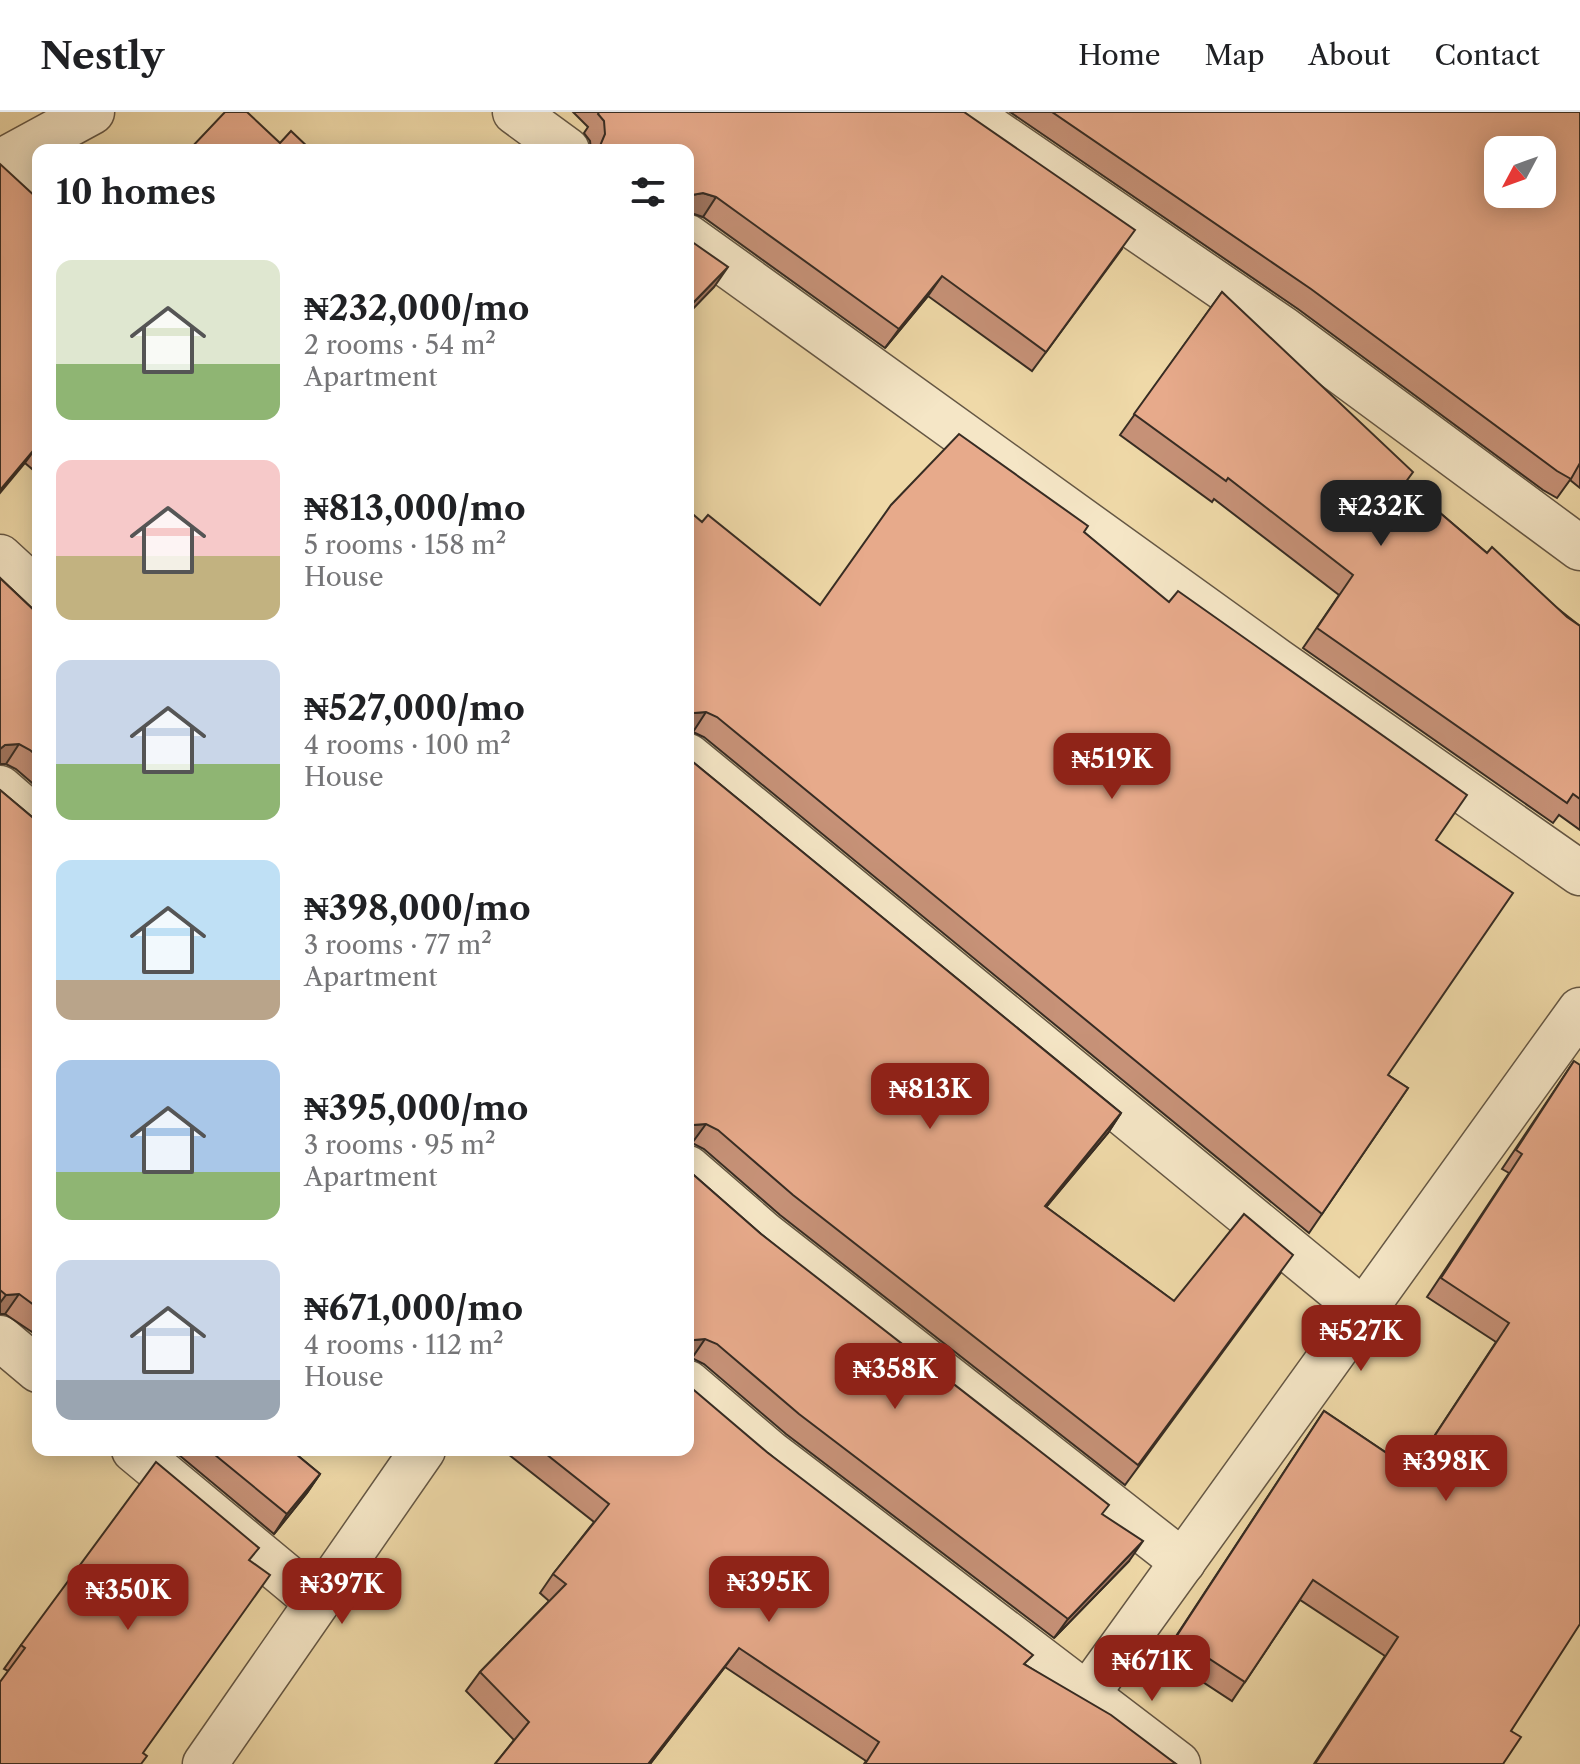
<!DOCTYPE html>
<html lang="en">
<head>
<meta charset="utf-8">
<style>
  body { margin:0; font-family:"Libre Caslon Text",serif; background:#f6f6f6; color:#202124; height:100vh; display:flex; flex-direction:column; font-size:30px; white-space:nowrap }
  * { box-sizing:border-box; margin:0 }
  p { font-size:26px; color:#757577 }
  .icon { flex:none; width:44px; height:44px; fill:none; stroke:currentColor; stroke-width:2; stroke-linecap:round; stroke-linejoin:round }
  .map { position:relative; flex:1; overflow:hidden }
  .drawer { position:absolute; left:32px; top:32px; width:662px; height:1312px; display:flex; flex-direction:column; background:#fff; border-radius:16px; box-shadow:0 4px 20px #0003 }
  .drawer>* { flex:none }
  .needle { width:52px; rotate:229deg }
  .fabs { position:absolute; left:1484px; top:24px; display:grid; gap:16px }
  .fabs a { display:grid; place-items:center; width:72px; height:72px; border-radius:16px; background:#fff; box-shadow:0 4px 20px #0003; font-size:40px }
  .price { position:absolute; translate:-50% -68px; padding:0 18px; border-radius:16px; background:#8f2418; color:#fff; font-size:26px; line-height:52px; filter:drop-shadow(0 2px 4px #0008) }
  .price::after { content:''; position:absolute; left:50%; top:48px; width:24px; height:18px; margin-left:-12px; background:inherit; clip-path:polygon(0 0,100% 0,50% 100%) }
  .price.current { background:#222; color:#fff }
  ul { padding:0; list-style:none }
  li { display:flex; align-items:center; gap:24px; height:200px; padding:0 24px }
  li span { display:grid; place-items:center; flex:none; width:224px; height:160px; border-radius:16px; color:#555 }
  li>.icon { margin-inline-start:auto }
  span .icon { width:96px; height:96px; fill:#fffc; stroke-width:1 }
  li b { font-size:34px }
  h2 { display:flex; justify-content:space-between; align-items:center; height:96px; padding:0 24px; font-size:34px }
  header { display:flex; align-items:center; gap:48px; box-sizing:border-box; height:112px; padding:0 40px; background:#fff; border-bottom:2px solid #e0e0e0 }
  header strong { font-size:38px }
  nav { display:flex; gap:44px; margin-inline-start:auto; font-size:28px }
  .map>svg:first-child { display:block }
  .lines { fill:none; stroke-linecap:round; stroke-linejoin:round }
  .street-casing { stroke:#655744; stroke-width:47 }
  .street { stroke:#f5e6c6; stroke-width:44 }
  .wall { fill:#c79278; stroke:#372c23; stroke-width:2 }
  .shaded-wall { fill:#a27761; stroke:#372c23; stroke-width:2 }
  .building { fill:#e7aa8b; stroke:#372c23; stroke-width:2; fill-rule:evenodd }
</style>
</head>
<body>
<header>
<strong>Nestly</strong>
<nav><a>Home</a><a>Map</a><a>About</a><a>Contact</a></nav>
</header>
<div class="map">
<svg width="1580" height="1652" viewBox="0 0 1580 1652">
  <rect width="100%" height="100%" fill="#efd9a8"/>
  <filter id="stains"><feTurbulence type="fractalNoise" baseFrequency=".0025" numOctaves="4"/><feColorMatrix values="0 0 0 0 .2 0 0 0 0 .09 0 0 0 0 .02 0 0 0 .5 -.17"/></filter>
  <radialGradient id="worn" r=".72"><stop offset=".6" stop-color="#630" stop-opacity="0"/><stop offset="1" stop-color="#630" stop-opacity=".3"/></radialGradient>
  <g class="lines">
    <!-- street casing -->
    <g class="street-casing">
      <g id="street">
        <path d="M515 0 567 38"/>
        <path d="M966 0 1283 217 1580 436"/>
        <path d="M5 48 38 77"/>
        <path d="M0 50 92 0"/>
        <path d="M688 125 1276 548 1580 761"/>
        <path d="M0 445 38 480"/>
        <path d="M688 644 1364 1199"/>
        <path d="M0 676 38 709"/>
        <path d="M688 1056 764 1122 1183 1450"/>
        <path d="M0 1226 38 1258"/>
        <path d="M688 1271 770 1341 1178 1652"/>
        <path d="M134 1338 317 1490"/>
        <path d="M1086 1584 1580 898"/>
        <path d="M205 1652 423 1338"/>
      </g>
    </g>
    <!-- street -->
    <use href="#street" class="street"/>
  </g>
  <!-- wall -->
  <g class="wall">
    <path d="M573 0H964L1122 137 1032 259 928 184 885 236 703 105 690 100 688 38H591L590 29 584 21 588 15Z"/>
    <path d="M1010 0H1580V376L1570 368 1557 386 1543 378 1298 197Z"/>
    <path d="M38 87V362L25 351Z"/>
    <path d="M1222 180 1405 371 1487 441 1580 514V718L1559 703 1553 711 1303 536 1339 483 1214 387 1212 390 1120 323Z"/>
    <path d="M702 410 820 493 1084 420 1436 728 1388 963 1408 976 1309 1121 704 625 693 620Z"/>
    <path d="M0 466 38 502V676L16 657 6 652H0Z"/>
    <path d="M688 646 1121 1001 1108 1021 1046 1095 1174 1189 1280 1162 1125 1373 780 1103 704 1037 692 1031Z"/>
    <path d="M0 678 38 710V1213L32 1220 5 1202H0Z"/>
    <path d="M1574 949 1511 1619 1503 1652H1314L1385 1544 1300 1488 1232 1589 1163 1544 1324 1299 1412 1358 1496 1230 1427 1185 1509 1061 1502 1057Z"/>
    <path d="M688 1058 761 1122 1102 1403 1129 1449 1054 1526 786 1322 704 1252 692 1246 688 1247Z"/>
    <path d="M173 1338H291L320 1362 307 1381 274 1422Z"/>
    <path d="M503 1338H688L768 1341 1026 1553 1176 1652H864L866 1649 725 1555 650 1652H495L514 1628 466 1579 480 1560 549 1489 540 1481 553 1462 594 1410Z"/>
    <path d="M259 1436 8 1559 4 1557 21 1533Z"/>
  </g>
  <!-- shaded-wall -->
  <g class="shaded-wall">
    <path d="M703 81 716 85 703 105 688 100V86L692 83Z"/>
    <path d="M728 155 714 175 688 202V196Z"/>
    <path d="M942 164 928 184 885 236 899 217Z"/>
    <path d="M38 333 25 351 0 381V378Z"/>
    <path d="M706 600 693 620H688V605L694 601Z"/>
    <path d="M19 632 6 652H0V637L5 633Z"/>
    <path d="M1121 1001 1108 1021 1031 1113 1045 1094Z"/>
    <path d="M706 1012 692 1031 688 1032V1017L693 1013Z"/>
    <path d="M19 1182 5 1202H0V1191L6 1183Z"/>
    <path d="M705 1227 692 1246 688 1247V1232L694 1228Z"/>
    <path d="M320 1362 307 1381 274 1422 287 1402Z"/>
    <path d="M1143 1429 1129 1449 1054 1526 1068 1507Z"/>
    <path d="M739 1536 725 1555 650 1652H648Z"/>
  </g>
  <!-- building -->
  <g class="building">
    <path d="M225 0H247L280 31 291 19 311 38H189Z"/>
    <path d="M599 0H964L1135 118 1046 240 942 164 899 217 716 85 703 81 692 83 688 86V38H595L600 34 605 22 604 9 598 2Z"/>
    <path d="M1052 0H1580V351L1571 367 1557 359 1311 177ZM1498 38H1542V82H1498Z"/>
    <path d="M0 52 38 87V333L0 378Z"/>
    <path d="M688 127 728 155 688 196Z"/>
    <path d="M1222 180 1413 360 1405 371 1487 441 1492 435 1567 505 1580 514V687L1573 682 1567 691 1317 516 1353 463 1228 366 1226 369 1134 302Z"/>
    <path d="M959 322 1088 414 1084 420 1169 490 1178 479 1467 683 1436 728 1513 781 1388 963 1408 976 1322 1102 717 605 706 600 694 601 688 605V398L702 410 708 403 820 493 891 393Z"/>
    <path d="M0 466 38 502V645L30 638 19 632 5 633 0 637Z"/>
    <path d="M688 646 1121 1001 1045 1094 1174 1189 1244 1102 1293 1143 1138 1353 793 1083 718 1018 706 1012 693 1013 688 1017Z"/>
    <path d="M0 678 38 710V1196L19 1182 6 1183 0 1178Z"/>
    <path d="M1574 949 1580 953V1512L1511 1619 1521 1625 1503 1652H1315L1398 1525 1313 1468 1245 1570 1176 1525 1324 1299 1412 1358 1509 1211 1441 1166 1522 1042 1516 1038Z"/>
    <path d="M688 1058 761 1122 1109 1393 1102 1402 1143 1429 1068 1507 799 1302 717 1232 705 1227 694 1228 688 1232Z"/>
    <path d="M688 1273 768 1341 1033 1543 1024 1552 1111 1603 1176 1652H865L879 1630 739 1536 648 1652H495L529 1610 480 1560 566 1472 553 1462 609 1392 541 1338H688Z"/>
    <path d="M209 1338H291L320 1362 287 1402Z"/>
    <path d="M156 1350 259 1436 249 1448 270 1463 143 1641 147 1644 141 1652H0V1570L25 1536 21 1533Z"/>
  </g>
  <rect width="100%" height="100%" filter="url(#stains)"/>
  <rect width="100%" height="100%" fill="url(#worn)"/>
</svg>
<div class="fabs">
<a><svg class="needle" viewBox="-14 -14 28 28"><path d="M0-13l5 13h-10z" fill="#e53935"/><path d="M0 13l5-13h-10z" fill="#757577"/></svg></a>
</div>
<b class="price current" style="left:1381px;top:436px">₦232K</b>
<b class="price" style="left:1112px;top:689px">₦519K</b>
<b class="price" style="left:930px;top:1019px">₦813K</b>
<b class="price" style="left:1361px;top:1261px">₦527K</b>
<b class="price" style="left:895px;top:1299px">₦358K</b>
<b class="price" style="left:1446px;top:1391px">₦398K</b>
<b class="price" style="left:769px;top:1512px">₦395K</b>
<b class="price" style="left:342px;top:1514px">₦397K</b>
<b class="price" style="left:128px;top:1520px">₦350K</b>
<b class="price" style="left:1152px;top:1591px">₦671K</b>
<section class="drawer">
<h2>10 homes<svg class="icon" aria-label="filters" viewBox="0 0 24 24"><path d="M4 7h16M4 17h16"/><circle cx="9" cy="7" r="2"/><circle cx="15" cy="17" r="2"/></svg></h2>
<ul>
<li><span style="background:linear-gradient(#dfe7d0 65%,#8fb573 0)"><svg class="icon" aria-label="home" viewBox="0 0 24 24"><path d="M3 11l9-7 9 7M6 9v11h12V9"/></svg></span><div><b>₦232,000/mo</b><p>2 rooms · 54 m²</p><p>Apartment</p></div></li>
<li><span style="background:linear-gradient(#f6c9c9 60%,#c2b280 0)"><svg class="icon" aria-label="home" viewBox="0 0 24 24"><path d="M3 11l9-7 9 7M6 9v11h12V9"/></svg></span><div><b>₦813,000/mo</b><p>5 rooms · 158 m²</p><p>House</p></div></li>
<li><span style="background:linear-gradient(#c9d6e8 65%,#8fb573 0)"><svg class="icon" aria-label="home" viewBox="0 0 24 24"><path d="M3 11l9-7 9 7M6 9v11h12V9"/></svg></span><div><b>₦527,000/mo</b><p>4 rooms · 100 m²</p><p>House</p></div></li>
<li><span style="background:linear-gradient(#bfe0f5 75%,#b9a48a 0)"><svg class="icon" aria-label="home" viewBox="0 0 24 24"><path d="M3 11l9-7 9 7M6 9v11h12V9"/></svg></span><div><b>₦398,000/mo</b><p>3 rooms · 77 m²</p><p>Apartment</p></div></li>
<li><span style="background:linear-gradient(#a9c7e8 70%,#8fb573 0)"><svg class="icon" aria-label="home" viewBox="0 0 24 24"><path d="M3 11l9-7 9 7M6 9v11h12V9"/></svg></span><div><b>₦395,000/mo</b><p>3 rooms · 95 m²</p><p>Apartment</p></div></li>
<li><span style="background:linear-gradient(#c9d6e8 75%,#9aa5b1 0)"><svg class="icon" aria-label="home" viewBox="0 0 24 24"><path d="M3 11l9-7 9 7M6 9v11h12V9"/></svg></span><div><b>₦671,000/mo</b><p>4 rooms · 112 m²</p><p>House</p></div></li>
</ul>
</section>
</div>
</body>
</html>
